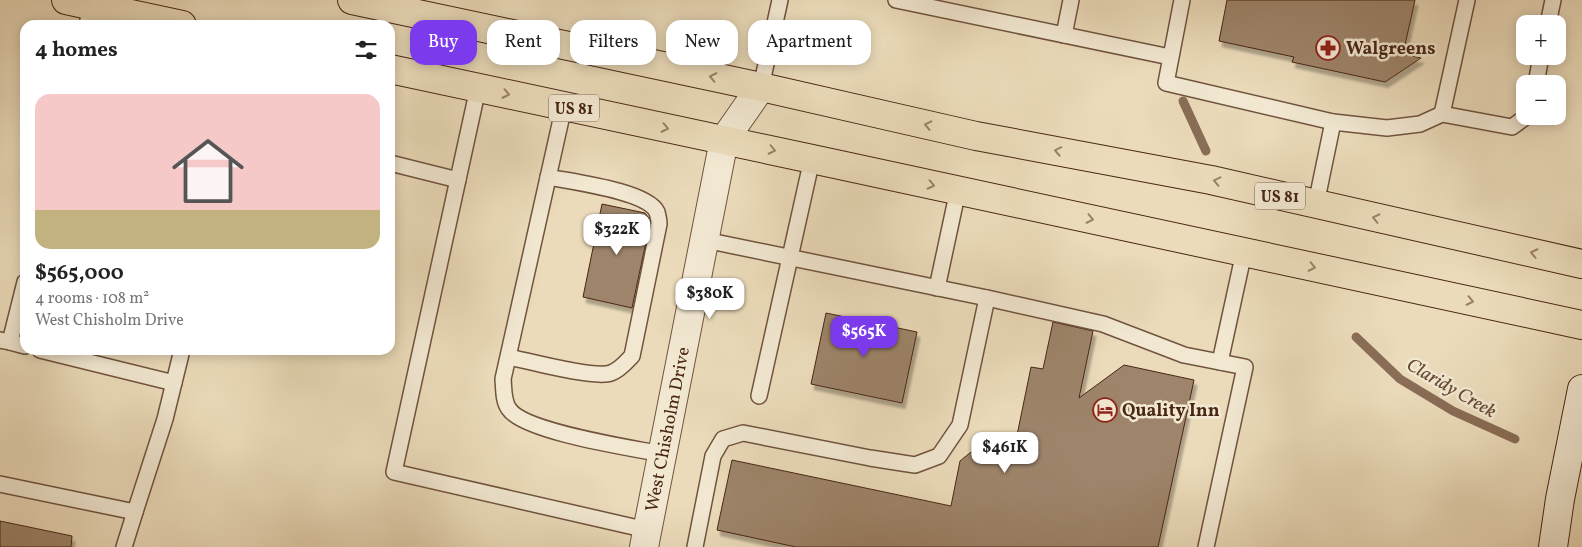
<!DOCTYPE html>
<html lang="en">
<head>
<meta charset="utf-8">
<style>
  body { margin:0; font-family:Vollkorn,serif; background:#f2f2f2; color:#222; height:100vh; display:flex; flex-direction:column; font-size:19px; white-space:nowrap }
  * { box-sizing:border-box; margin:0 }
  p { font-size:16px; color:#767676 }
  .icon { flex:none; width:28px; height:28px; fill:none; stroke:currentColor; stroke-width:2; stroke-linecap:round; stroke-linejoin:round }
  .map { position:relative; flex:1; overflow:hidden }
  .panel { position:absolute; left:20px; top:20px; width:375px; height:335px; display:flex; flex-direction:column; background:#fff; border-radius:15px; box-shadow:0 2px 12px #0003 }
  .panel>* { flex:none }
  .banner { position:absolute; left:410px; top:20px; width:475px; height:45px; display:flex; gap:10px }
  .buttons { position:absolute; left:1516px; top:15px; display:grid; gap:10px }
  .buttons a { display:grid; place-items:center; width:50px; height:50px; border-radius:10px; background:#fff; box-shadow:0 2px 12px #0003; font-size:25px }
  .price { position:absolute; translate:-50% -42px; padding:0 11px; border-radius:10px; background:#fff; color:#222; font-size:16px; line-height:32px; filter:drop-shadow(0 1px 2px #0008) }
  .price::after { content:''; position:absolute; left:50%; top:30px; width:15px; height:11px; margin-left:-8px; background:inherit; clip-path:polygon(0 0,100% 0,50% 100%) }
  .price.current { background:#7c3aed; color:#fff }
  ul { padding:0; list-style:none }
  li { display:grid; align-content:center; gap:10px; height:265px; padding:0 15px }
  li+li { border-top:1px solid #e0e0e0 }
  li span { display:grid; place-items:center; height:155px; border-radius:15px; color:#555 }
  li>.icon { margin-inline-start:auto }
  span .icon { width:90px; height:90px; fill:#fffc; stroke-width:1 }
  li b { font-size:21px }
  h2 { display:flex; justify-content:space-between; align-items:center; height:60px; padding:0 15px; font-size:21px }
  .chip { padding:0 18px; border-radius:15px; background:#fff; box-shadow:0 2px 12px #0003; font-size:18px; line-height:45px }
  .chip.current { background:#7c3aed; color:#fff }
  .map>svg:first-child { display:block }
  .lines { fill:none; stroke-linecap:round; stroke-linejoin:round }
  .stream { stroke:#896d56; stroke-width:9 }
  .building { fill:#9d846a; stroke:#482614; filter:url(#shadow) }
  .lane-casing { stroke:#71533e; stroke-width:18 }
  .street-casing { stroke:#71533e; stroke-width:30 }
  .secondary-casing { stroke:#482614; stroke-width:30 }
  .primary-casing { stroke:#482614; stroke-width:30 }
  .lane { stroke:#f2e8d2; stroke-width:15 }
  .street { stroke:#f2e8d2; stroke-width:28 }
  .secondary { stroke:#f2e8d2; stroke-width:28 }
  .primary { stroke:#ebdbba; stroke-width:28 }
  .oneway { stroke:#9a8067 }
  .labels { text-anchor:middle; stroke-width:5; stroke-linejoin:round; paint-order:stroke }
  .shield { fill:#f2e8d2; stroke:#7b604d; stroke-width:1 }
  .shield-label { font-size:16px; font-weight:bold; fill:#482614 }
  .poi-label { font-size:18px; font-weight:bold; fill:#482614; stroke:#f2e8d2; text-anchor:start }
  .street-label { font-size:18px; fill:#482614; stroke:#f2e8d2 }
  .water-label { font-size:19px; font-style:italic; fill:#684a35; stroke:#f2e8d2 }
</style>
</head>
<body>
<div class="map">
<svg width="1582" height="547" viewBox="0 0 1582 547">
  <defs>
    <filter id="shadow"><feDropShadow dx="3" dy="5.5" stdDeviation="1" flood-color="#0004"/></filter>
  </defs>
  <rect width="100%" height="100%" fill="#ebdbba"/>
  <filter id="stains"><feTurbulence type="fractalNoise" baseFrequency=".004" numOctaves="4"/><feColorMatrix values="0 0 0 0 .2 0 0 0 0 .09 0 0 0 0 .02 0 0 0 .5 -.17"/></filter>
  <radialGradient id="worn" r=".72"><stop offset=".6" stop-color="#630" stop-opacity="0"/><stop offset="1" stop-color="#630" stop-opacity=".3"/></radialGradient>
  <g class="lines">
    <!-- stream -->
    <g class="stream">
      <path d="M1183 101 1206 151"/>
      <path d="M1356 337 1400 379 1453 411 1515 439"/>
    </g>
  </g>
  <!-- building -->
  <g class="building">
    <path d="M1227 0H1415L1403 54 1421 58 1385 82 1292 62 1294 57 1219 41Z"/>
    <path d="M602 204 645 213 648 217 650 223 632 308 583 297Z"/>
    <path d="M826 313 917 332 902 403 811 384Z"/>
    <path d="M1053 322 1093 331 1079 398 1124 365 1194 380 1158 547H796L717 530 732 460 951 506 960 461 987 439 1015 445 1031 367 1043 369Z"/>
    <path d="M0 521 72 536 71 547H0Z"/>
  </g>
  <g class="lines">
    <!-- lane casing -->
    <g class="lane-casing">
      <g id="lane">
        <path d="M896 0 1170 57"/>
        <path d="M1182 0 1166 83 1333 122"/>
        <path d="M1548 24 1553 0"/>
        <path d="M87 25 91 5"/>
        <path d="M1064 35 1071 0"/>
        <path d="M1536 84 1541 56"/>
        <path d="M761 87 780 0"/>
        <path d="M478 88 394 472 647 530"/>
        <path d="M564 106 503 379C504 389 503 401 509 409 524 432 632 448 662 454"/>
        <path d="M1442 114 1467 0"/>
        <path d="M390 163 458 180"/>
        <path d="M1316 204 1333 122 1387 128 1420 124 1442 114 1512 127 1527 116"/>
        <path d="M937 288 958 190"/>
        <path d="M987 298 1103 324 1184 355 1245 367 1206 547"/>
        <path d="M0 340 10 342 25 282"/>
        <path d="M10 342 25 346"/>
        <path d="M40 350 174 383"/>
        <path d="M509 357C529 361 594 379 611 373 620 370 626 362 632 356L659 224C659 220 658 216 657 212 647 191 572 182 548 177"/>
        <path d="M1220 362 1244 252"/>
        <path d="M759 396 812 159"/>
        <path d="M0 484 135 512 165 419 182 350"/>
        <path d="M124 547 135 512"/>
        <path d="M695 547 713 456 723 439 743 433 870 458 915 465 939 456 960 425 987 298 705 240"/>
      </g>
    </g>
    <!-- street casing -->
    <g class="street-casing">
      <g id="street">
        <path id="s1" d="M644 547 724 140 761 87"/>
      </g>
    </g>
    <!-- secondary casing -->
    <g class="secondary-casing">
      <path id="secondary" d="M1553 547 1560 499 1582 389"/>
    </g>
    <!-- primary casing -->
    <g class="primary-casing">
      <g id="primary">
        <path d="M66 0 182 25"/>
        <path d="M352 0 761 87 976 136 1211 180 1582 264"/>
        <path d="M390 69 812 159 1582 325"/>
      </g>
    </g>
    <!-- lane -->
    <use href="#lane" class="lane"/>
    <!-- street -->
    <use href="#street" class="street"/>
    <!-- secondary -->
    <use href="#secondary" class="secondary"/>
    <!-- primary -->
    <use href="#primary" class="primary"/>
  </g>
  <!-- one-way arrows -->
  <defs><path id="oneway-chevron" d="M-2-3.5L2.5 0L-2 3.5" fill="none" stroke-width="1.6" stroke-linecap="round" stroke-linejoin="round" transform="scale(1.25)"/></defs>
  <g class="oneway">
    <use href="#oneway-chevron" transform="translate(713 77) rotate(-168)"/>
    <use href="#oneway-chevron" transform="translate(506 94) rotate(12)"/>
    <use href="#oneway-chevron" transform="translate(928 125) rotate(-167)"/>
    <use href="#oneway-chevron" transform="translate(665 128) rotate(12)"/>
    <use href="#oneway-chevron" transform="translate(772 150) rotate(12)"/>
    <use href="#oneway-chevron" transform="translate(1058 151) rotate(-169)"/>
    <use href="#oneway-chevron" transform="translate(1217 181) rotate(-167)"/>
    <use href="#oneway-chevron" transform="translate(931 185) rotate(12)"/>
    <use href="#oneway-chevron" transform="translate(1376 218) rotate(-167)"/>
    <use href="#oneway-chevron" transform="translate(1090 219) rotate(12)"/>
    <use href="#oneway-chevron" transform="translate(1534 253) rotate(-168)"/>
    <use href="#oneway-chevron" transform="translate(1312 267) rotate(12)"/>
    <use href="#oneway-chevron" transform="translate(1470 301) rotate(12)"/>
  </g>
  <!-- icons -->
  <defs>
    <g id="pharmacy-ring" transform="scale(1.25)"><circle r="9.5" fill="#f2e8d2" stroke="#8f2418" stroke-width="1.5"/><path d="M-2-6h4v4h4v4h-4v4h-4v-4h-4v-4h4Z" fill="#8f2418"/></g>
    <g id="hotel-ring" transform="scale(1.25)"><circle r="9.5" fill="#f2e8d2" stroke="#8f2418" stroke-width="1.5"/><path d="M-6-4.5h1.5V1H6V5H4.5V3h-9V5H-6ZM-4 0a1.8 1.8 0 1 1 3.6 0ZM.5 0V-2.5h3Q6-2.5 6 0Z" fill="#8f2418"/></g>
  </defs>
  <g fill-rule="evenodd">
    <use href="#pharmacy-ring" x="1328" y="48"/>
    <use href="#hotel-ring" x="1105" y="410"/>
  </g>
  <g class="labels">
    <!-- shield labels -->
    <g class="shield">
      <rect x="549" y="94.5" width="50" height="27" rx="4"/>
      <rect x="1255" y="182.5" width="50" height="27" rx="4"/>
    </g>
    <g class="shield-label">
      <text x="574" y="114">US 81</text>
      <text x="1280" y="202">US 81</text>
    </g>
    <!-- poi labels -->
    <g class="poi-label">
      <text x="1346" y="54">Walgreens</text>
      <text x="1122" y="416">Quality Inn</text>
    </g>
    <!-- street labels -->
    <g class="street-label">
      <text dy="6" stroke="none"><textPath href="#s1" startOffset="120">West Chisholm Drive</textPath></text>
    </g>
    <!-- water labels -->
    <g class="water-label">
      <text transform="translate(1452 387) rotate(30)" y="7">Claridy Creek</text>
    </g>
  </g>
  <rect width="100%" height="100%" filter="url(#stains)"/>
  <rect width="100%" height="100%" fill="url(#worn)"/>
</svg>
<div class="buttons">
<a>+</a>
<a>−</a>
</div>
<b class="price" style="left:617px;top:256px">$322K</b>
<b class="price" style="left:710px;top:320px">$380K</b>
<b class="price current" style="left:864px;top:358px">$565K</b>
<b class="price" style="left:1005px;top:474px">$461K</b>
<div class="banner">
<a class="chip current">Buy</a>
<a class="chip">Rent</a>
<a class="chip">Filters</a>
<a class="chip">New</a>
<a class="chip">Apartment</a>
</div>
<section class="panel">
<h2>4 homes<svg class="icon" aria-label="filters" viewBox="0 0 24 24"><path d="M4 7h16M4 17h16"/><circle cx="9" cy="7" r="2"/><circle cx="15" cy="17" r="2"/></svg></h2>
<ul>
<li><span style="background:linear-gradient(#f6c9c9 75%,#c2b280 0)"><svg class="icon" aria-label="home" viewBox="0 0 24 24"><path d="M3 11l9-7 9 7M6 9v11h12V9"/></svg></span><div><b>$565,000</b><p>4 rooms · 108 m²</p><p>West Chisholm Drive</p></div></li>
</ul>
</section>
</div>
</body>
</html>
